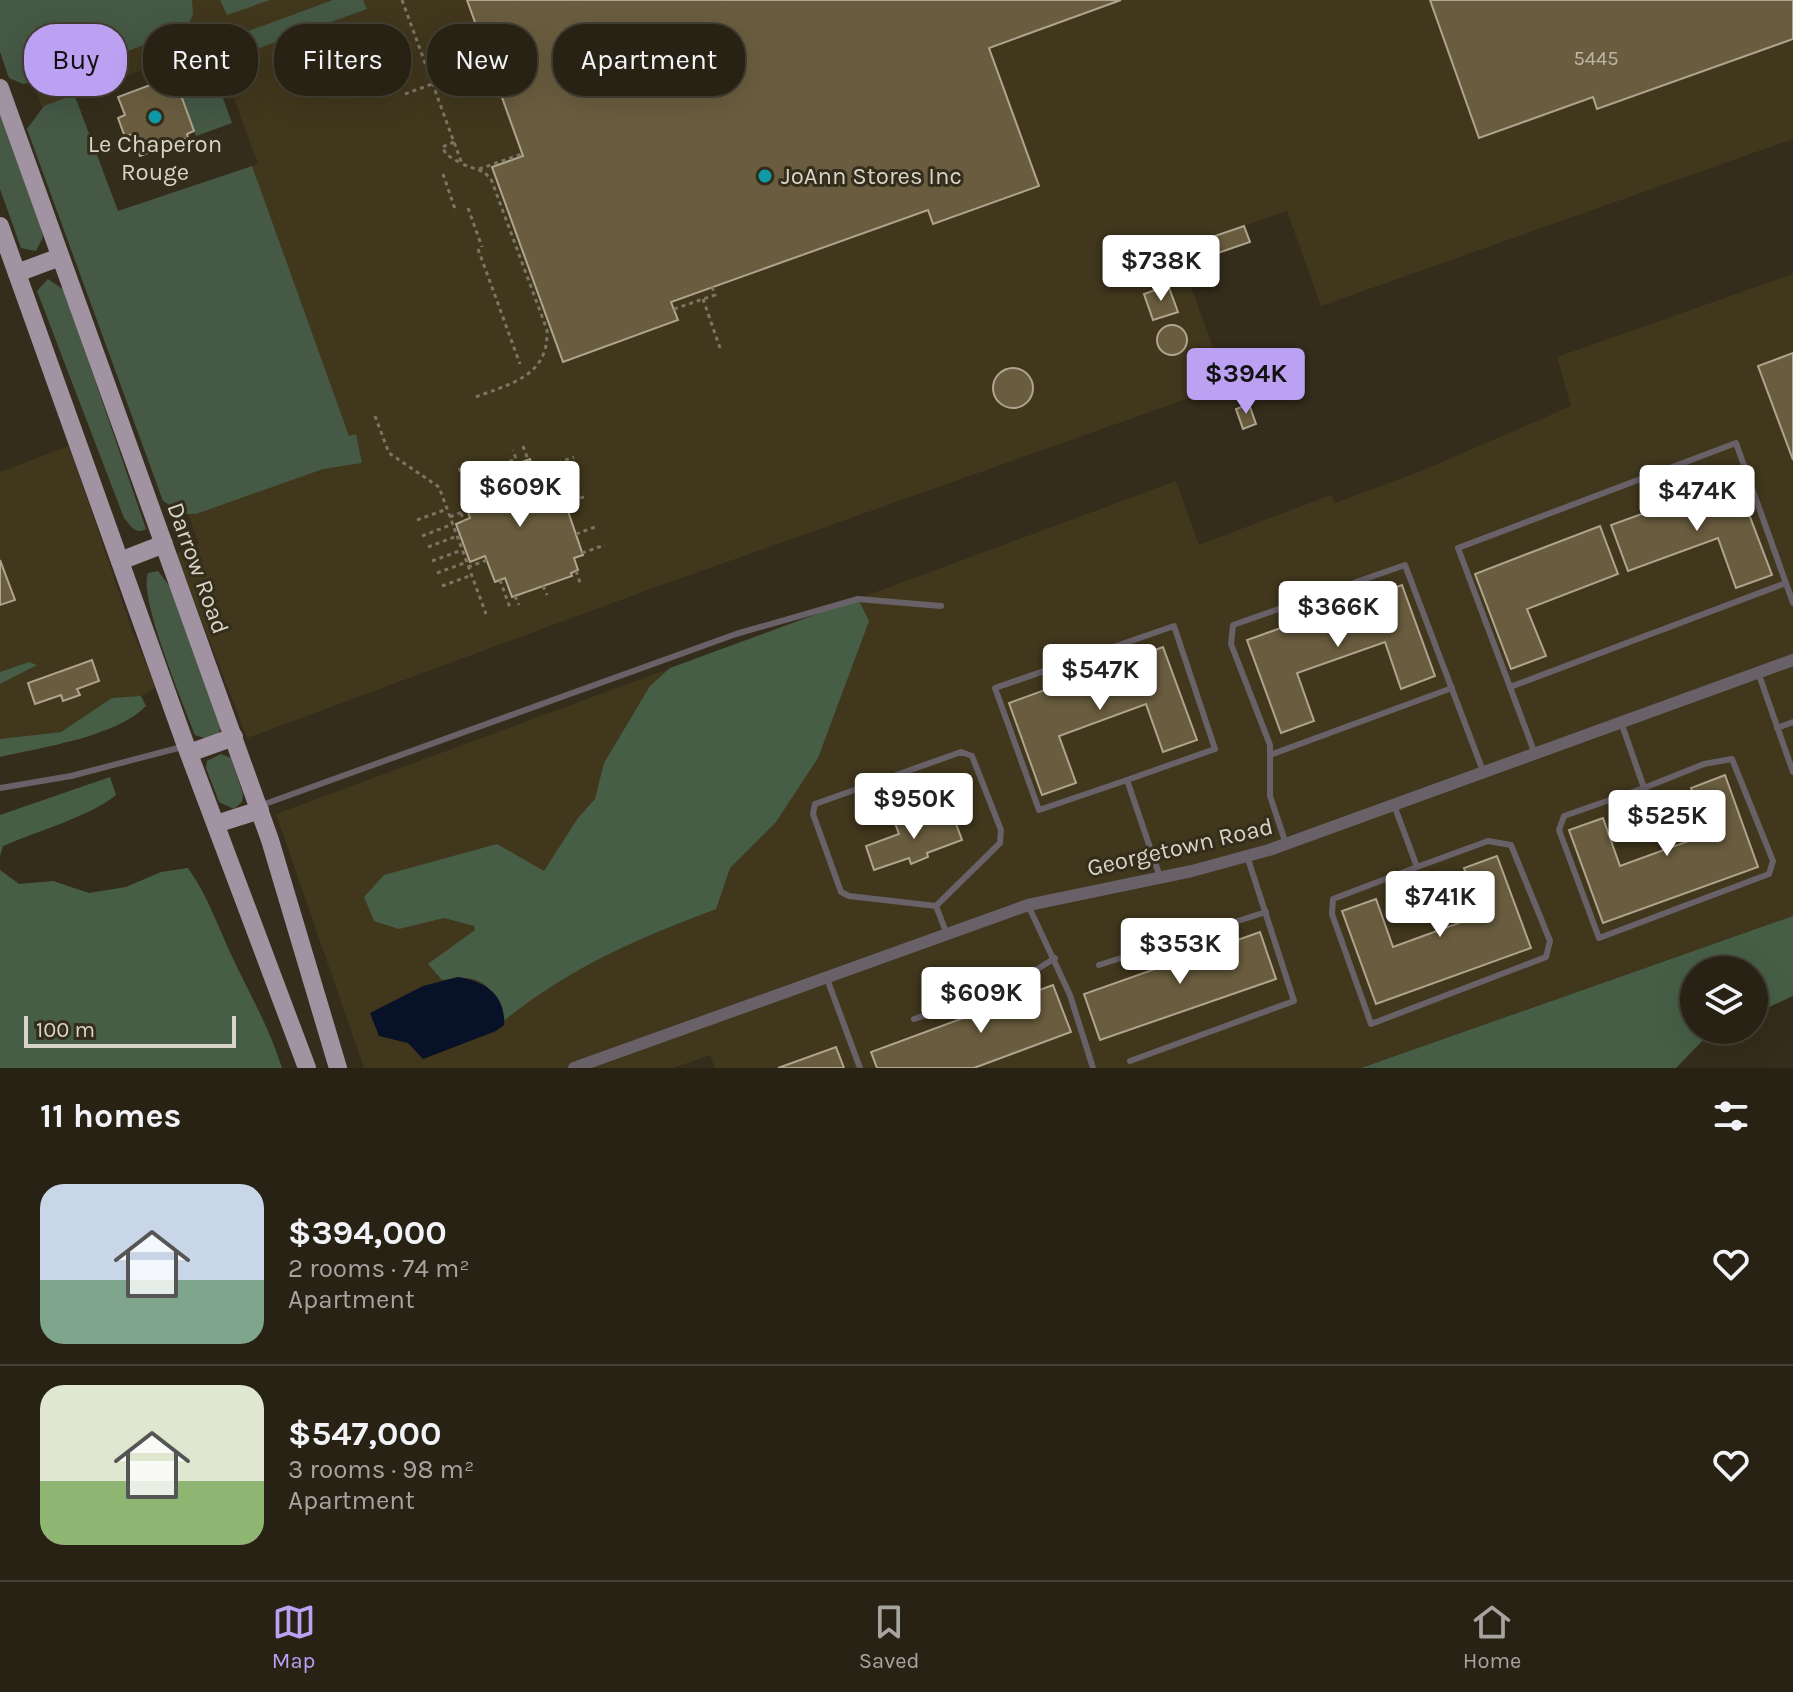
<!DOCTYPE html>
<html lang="en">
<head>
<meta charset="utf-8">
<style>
  body { margin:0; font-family:Karla,sans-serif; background:#302a1d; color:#f1f3f6; height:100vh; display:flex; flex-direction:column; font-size:30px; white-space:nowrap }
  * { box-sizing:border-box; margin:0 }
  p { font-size:26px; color:#a5a4a0 }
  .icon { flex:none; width:44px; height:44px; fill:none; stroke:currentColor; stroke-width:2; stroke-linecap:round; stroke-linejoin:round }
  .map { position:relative; height:1068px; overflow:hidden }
  .side { display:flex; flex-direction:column; background:#282214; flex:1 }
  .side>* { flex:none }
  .hud { position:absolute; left:24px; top:24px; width:800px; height:72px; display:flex; gap:16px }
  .fabs { position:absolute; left:1680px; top:956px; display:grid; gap:16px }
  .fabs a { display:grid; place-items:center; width:88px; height:88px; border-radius:50%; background:#282214; box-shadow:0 8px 32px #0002,0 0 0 2px #443f34; font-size:40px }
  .scale { position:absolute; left:24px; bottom:20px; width:212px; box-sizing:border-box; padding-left:8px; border:4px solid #d9d4c8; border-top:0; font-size:22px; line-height:28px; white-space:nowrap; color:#d9d4c8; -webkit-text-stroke:6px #352d1b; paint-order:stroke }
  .price { position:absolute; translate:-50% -68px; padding:0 18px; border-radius:8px; background:#fff; color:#222; font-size:26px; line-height:52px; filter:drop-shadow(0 2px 4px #0008) }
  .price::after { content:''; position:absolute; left:50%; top:48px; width:24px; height:18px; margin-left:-12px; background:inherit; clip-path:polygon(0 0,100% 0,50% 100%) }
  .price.current { background:#bca0f2; color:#111 }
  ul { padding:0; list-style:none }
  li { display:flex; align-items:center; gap:24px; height:200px; padding:0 40px }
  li+li { border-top:2px solid #443f34 }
  li span { display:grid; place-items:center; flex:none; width:224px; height:160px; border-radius:24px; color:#555 }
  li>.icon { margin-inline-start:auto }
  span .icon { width:96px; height:96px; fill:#fffc; stroke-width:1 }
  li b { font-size:34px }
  h2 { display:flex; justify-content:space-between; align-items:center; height:96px; padding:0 40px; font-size:34px }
  .pill { padding:0 28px; border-radius:32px; background:#282214; box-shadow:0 8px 32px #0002,0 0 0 2px #443f34; font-size:28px; line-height:72px }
  .pill.current { background:#bca0f2; color:#111 }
  .dock { display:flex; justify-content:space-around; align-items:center; height:112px; border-top:2px solid #443f34; background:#282214; font-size:22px; color:#a5a4a0 }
  .dock a { display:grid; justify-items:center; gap:4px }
  .dock .current { color:#bca0f2 }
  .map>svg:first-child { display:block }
  .built { fill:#41371d }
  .green { fill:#455945 }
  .forest { fill:#465e46 }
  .water { fill:#071127 }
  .building { fill:#6a5d3f; stroke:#afa58f; stroke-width:2 }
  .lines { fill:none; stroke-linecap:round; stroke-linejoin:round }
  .path { stroke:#7c7565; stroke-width:3; stroke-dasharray:4 4; stroke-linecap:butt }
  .lane { stroke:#686168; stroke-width:6 }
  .street { stroke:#686168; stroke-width:12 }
  .primary { stroke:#a293a2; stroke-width:18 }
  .culture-dot { fill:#0f9aa8; stroke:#352d1b; stroke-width:3 }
  .labels { text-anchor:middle; stroke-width:6; stroke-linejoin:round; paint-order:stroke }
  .number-label { font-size:20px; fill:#bdb6a6 }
  .poi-label { font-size:24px; fill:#d9d4c8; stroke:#352d1b }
  .street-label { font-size:24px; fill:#d9d4c8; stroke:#352d1b }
</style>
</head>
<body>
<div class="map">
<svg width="1793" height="1068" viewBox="0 0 1793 1068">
  <rect width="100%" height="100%" fill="#352d1b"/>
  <!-- built -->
  <g class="built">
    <path d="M2 0H1793V139L1321 306 1287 211 1178 249 1226 385 645 591 247 738 176 554 199 544 85 228 258 164 214 44 42 107Z"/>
    <path d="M1793 274V916L1361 1068H715L710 1055 673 1068H364L276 814 1176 481 1199 545 1331 495 1335 503 1424 470 1571 406 1557 357Z"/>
    <path d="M69 446 133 633 156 687 141 696 112 699 61 732 0 739V684L36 665 29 662 0 672V472Z"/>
  </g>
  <!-- green -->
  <g class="green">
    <path d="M0 0H192L193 15 185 30 54 78 23 84 9 78 0 52Z"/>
    <path d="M220 0H270L227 15Z"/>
    <path d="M333 0H363L367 9 240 55 235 36Z"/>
    <path d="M210 63 232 123 196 136 174 76Z"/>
    <path d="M70 96 76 99 118 211 252 166 349 436 356 434 362 463 323 469 196 514H184L163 501 27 129 44 106Z"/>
    <path d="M0 114 41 228 43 237 36 251 21 248 0 189Z"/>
    <path d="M48 279 64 290 146 529C135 535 131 526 124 518L37 291Z"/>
    <path d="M158 571 173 591 221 727 219 733 207 739 195 735C184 705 138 597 148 573Z"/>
    <path d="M221 754 231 758 243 794 242 802 234 809 219 802 206 768 207 761Z"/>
  </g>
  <!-- forest -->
  <g class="forest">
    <path d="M858 599 869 621 818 758 776 822 730 868 716 909C637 939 572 966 505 1020 491 984 483 973 442 980L428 964 475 930 474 926 444 918 399 929 374 921 364 897 384 875 497 844 544 871 578 818 595 799 604 763 650 686 670 668Z"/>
    <path d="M29 662 37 665 0 684V672Z"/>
    <path d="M141 696 146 706C116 737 42 747 0 757V739L61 732 112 698Z"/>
    <path d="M110 777 116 795C89 817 37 831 3 846L0 856V815Z"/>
    <path d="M188 868C210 899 220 933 237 967 255 1004 269 1028 282 1068H0V870L19 884 53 881 89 893 126 887 161 872Z"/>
    <path d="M1793 916V996L1754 1014V970H1694V1030H1718L1708 1035 1676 1068H1361Z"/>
  </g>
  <!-- water -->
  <path class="water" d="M458 977C484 981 506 994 504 1025L496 1031 423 1059 408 1043 379 1036 370 1013 423 986Z"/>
  <!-- building -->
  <g class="building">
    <path d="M467 0H1121L989 48 1039 186 933 224 928 210 671 302 678 320 563 362 492 167 523 156Z"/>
    <path d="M1430 0H1793V39L1597 109 1593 97 1479 138Z"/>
    <path d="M174 76 194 131 187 134 188 138 140 156 132 134 125 137 118 118 125 115 118 97Z"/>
    <path d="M1244 226 1250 242 1183 265 1177 249Z"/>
    <path d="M1168 285 1178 312 1153 320 1144 294Z"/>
    <circle cx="1172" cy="340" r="15"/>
    <path d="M1793 353V460L1758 366Z"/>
    <circle cx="1013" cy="388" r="20"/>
    <path d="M1249 404 1256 424 1243 429 1236 409Z"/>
    <path d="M530 459 536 475 544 472 550 488 559 485 583 555 574 558 578 570 571 573 572 576 512 597 505 578 495 582 485 556 470 562 456 524 470 518 464 501 476 496 470 481Z"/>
    <path d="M1736 480 1772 575 1736 588 1718 538 1628 571 1611 525Z"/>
    <path d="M1600 526 1618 574 1527 609 1546 656 1511 669 1475 574Z"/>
    <path d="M0 560 15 600 0 605Z"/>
    <path d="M1402 585 1435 676 1401 689 1385 642 1297 673 1314 721 1281 733 1247 640Z"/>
    <path d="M1163 647 1197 740 1163 752 1146 704 1059 736 1076 783 1042 795 1009 703Z"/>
    <path d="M92 660 99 681 77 689 80 695 63 701 61 695 35 704 28 683Z"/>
    <path d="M1725 775 1758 867 1603 923 1569 830 1603 818 1620 866 1708 834 1691 788Z"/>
    <path d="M952 813 962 840 927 853 928 857 911 864 909 858 874 870 866 846 899 834 895 823 914 815 918 826Z"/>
    <path d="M1497 856 1531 948 1376 1004 1342 911 1376 899 1393 947 1481 915 1464 868Z"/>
    <path d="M1260 932 1276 979 1100 1040 1084 994Z"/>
    <path d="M1053 985 1071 1032 974 1068H877L871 1052Z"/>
    <path d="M836 1047 844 1068H778Z"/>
  </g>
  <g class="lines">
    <!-- path -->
    <g class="path">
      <path d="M402 0 462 164 484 172 491 179 547 330C549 377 509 384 473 398"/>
      <path d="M405 94 490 63"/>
      <path d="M454 142 442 147 447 155 462 164"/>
      <path d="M479 169 522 154"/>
      <path d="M443 174 456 212"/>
      <path d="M468 208 482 247"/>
      <path d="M478 249 520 364"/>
      <path d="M703 299 720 348"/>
      <path d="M674 309 715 295 712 287"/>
      <path d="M375 416 389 453 439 487 486 614"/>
      <path d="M523 446 528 460"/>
      <path d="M468 465 473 479"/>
      <path d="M459 468 471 498"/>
      <path d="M500 470 499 465 516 459 513 450"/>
      <path d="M535 471 574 457"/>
      <path d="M549 485 580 475"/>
      <path d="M565 503 587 496"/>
      <path d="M461 513 464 521"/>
      <path d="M450 517 467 510"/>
      <path d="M417 520 447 509"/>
      <path d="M576 534 598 526"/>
      <path d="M422 536 453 524"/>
      <path d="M428 547 457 536"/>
      <path d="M582 553 605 545"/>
      <path d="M432 561 462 550"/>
      <path d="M468 567 487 560"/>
      <path d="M576 571 580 583"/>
      <path d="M437 573 467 562"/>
      <path d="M500 580 510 608"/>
      <path d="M442 586 472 575"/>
      <path d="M543 586 547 595"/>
      <path d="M515 596 519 605"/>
    </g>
    <!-- lane -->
    <g class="lane">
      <path d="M1758 672 1793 772"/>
      <path d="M1510 687 1786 583"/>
      <path d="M1621 722 1644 788 1564 816 1559 830 1599 938 1769 874 1773 861 1732 759 1704 764 1644 788"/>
      <path d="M1777 728 1793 722"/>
      <path d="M1535 754 1458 548 1736 443 1793 603"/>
      <path d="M1270 755 1452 688"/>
      <path d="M1127 780 1215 749 1174 626 995 688 1039 810 1127 780 1160 877"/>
      <path d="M0 788 71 776 182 747"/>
      <path d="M262 805 736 634 858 599 941 606"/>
      <path d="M1394 805 1417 867 1333 899 1332 914 1371 1024 1546 957 1550 941 1511 845 1488 841 1417 867"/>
      <path d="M1286 844 1270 796V745L1231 644 1233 625 1405 565 1483 771"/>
      <path d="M1028 905 1070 995 1093 1068"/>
      <path d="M936 906 1000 843 1001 830 972 756 961 752 815 804 813 814 841 892 849 896 936 906 946 932"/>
      <path d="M1099 965 1266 912"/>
      <path d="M826 976 860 1068"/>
      <path d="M914 1019 1009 987 1055 958"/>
      <path d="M1130 1061 1294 1001 1247 856"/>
    </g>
    <!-- street -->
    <path class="street" d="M574 1068 1028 905 1192 871 1269 850 1793 660"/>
    <!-- primary -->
    <g class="primary">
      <path d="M0 88 270 840 338 1068"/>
      <path d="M0 226 186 746 307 1068"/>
      <path d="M17 273 60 257"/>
      <path d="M120 561 164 544"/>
      <path d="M189 753 234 737"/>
      <path d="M216 824 260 810"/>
    </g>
  </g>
  <!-- markers -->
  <g class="culture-dot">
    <circle cx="155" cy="117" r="8"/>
    <circle cx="765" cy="176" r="8"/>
  </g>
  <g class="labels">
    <!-- number labels -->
    <g class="number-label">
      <text x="1596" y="65">5445</text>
    </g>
    <!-- poi labels -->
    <g class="poi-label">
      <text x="155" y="152">Le Chaperon<tspan x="155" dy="28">Rouge</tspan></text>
      <text x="781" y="184" text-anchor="start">JoAnn Stores Inc</text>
    </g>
    <!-- street labels -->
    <g class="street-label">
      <text transform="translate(198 568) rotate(70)" y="8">Darrow Road</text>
      <text transform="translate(1180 847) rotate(-13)" y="8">Georgetown Road</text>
    </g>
  </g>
</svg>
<div class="fabs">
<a><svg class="icon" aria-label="layers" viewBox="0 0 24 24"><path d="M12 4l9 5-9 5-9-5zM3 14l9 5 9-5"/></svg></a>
</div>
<div class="scale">100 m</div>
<b class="price" style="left:1161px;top:303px">$738K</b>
<b class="price current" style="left:1246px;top:416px">$394K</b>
<b class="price" style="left:520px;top:529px">$609K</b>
<b class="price" style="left:1697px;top:533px">$474K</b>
<b class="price" style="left:1338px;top:649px">$366K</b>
<b class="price" style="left:1100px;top:712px">$547K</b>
<b class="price" style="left:914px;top:841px">$950K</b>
<b class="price" style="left:1667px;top:858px">$525K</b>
<b class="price" style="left:1440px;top:939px">$741K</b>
<b class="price" style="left:1180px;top:986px">$353K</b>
<b class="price" style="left:981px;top:1035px">$609K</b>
<div class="hud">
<a class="pill current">Buy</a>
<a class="pill">Rent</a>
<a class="pill">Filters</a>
<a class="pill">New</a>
<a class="pill">Apartment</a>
</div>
</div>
<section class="side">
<h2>11 homes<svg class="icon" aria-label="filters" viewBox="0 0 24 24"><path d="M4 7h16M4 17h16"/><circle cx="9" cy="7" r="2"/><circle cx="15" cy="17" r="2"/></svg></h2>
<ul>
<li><span style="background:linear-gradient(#c9d6e8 60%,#7fa58c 0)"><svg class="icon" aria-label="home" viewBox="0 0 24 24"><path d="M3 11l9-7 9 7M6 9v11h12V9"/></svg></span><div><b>$394,000</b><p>2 rooms · 74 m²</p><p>Apartment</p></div><svg class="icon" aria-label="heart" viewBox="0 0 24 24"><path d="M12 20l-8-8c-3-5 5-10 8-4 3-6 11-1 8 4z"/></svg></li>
<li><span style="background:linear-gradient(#dfe7d0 60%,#8fb573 0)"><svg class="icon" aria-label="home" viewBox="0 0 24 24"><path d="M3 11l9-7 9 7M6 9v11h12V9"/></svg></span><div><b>$547,000</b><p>3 rooms · 98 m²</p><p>Apartment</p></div><svg class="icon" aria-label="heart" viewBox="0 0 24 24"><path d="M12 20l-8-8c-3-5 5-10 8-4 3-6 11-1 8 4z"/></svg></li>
</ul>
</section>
<nav class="dock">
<a class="current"><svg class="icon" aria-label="map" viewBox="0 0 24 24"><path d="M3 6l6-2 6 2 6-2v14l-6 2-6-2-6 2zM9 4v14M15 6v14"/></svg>Map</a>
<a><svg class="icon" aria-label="saved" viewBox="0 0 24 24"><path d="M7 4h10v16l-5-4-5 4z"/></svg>Saved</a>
<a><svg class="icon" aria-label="home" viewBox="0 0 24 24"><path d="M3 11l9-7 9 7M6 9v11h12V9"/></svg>Home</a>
</nav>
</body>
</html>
